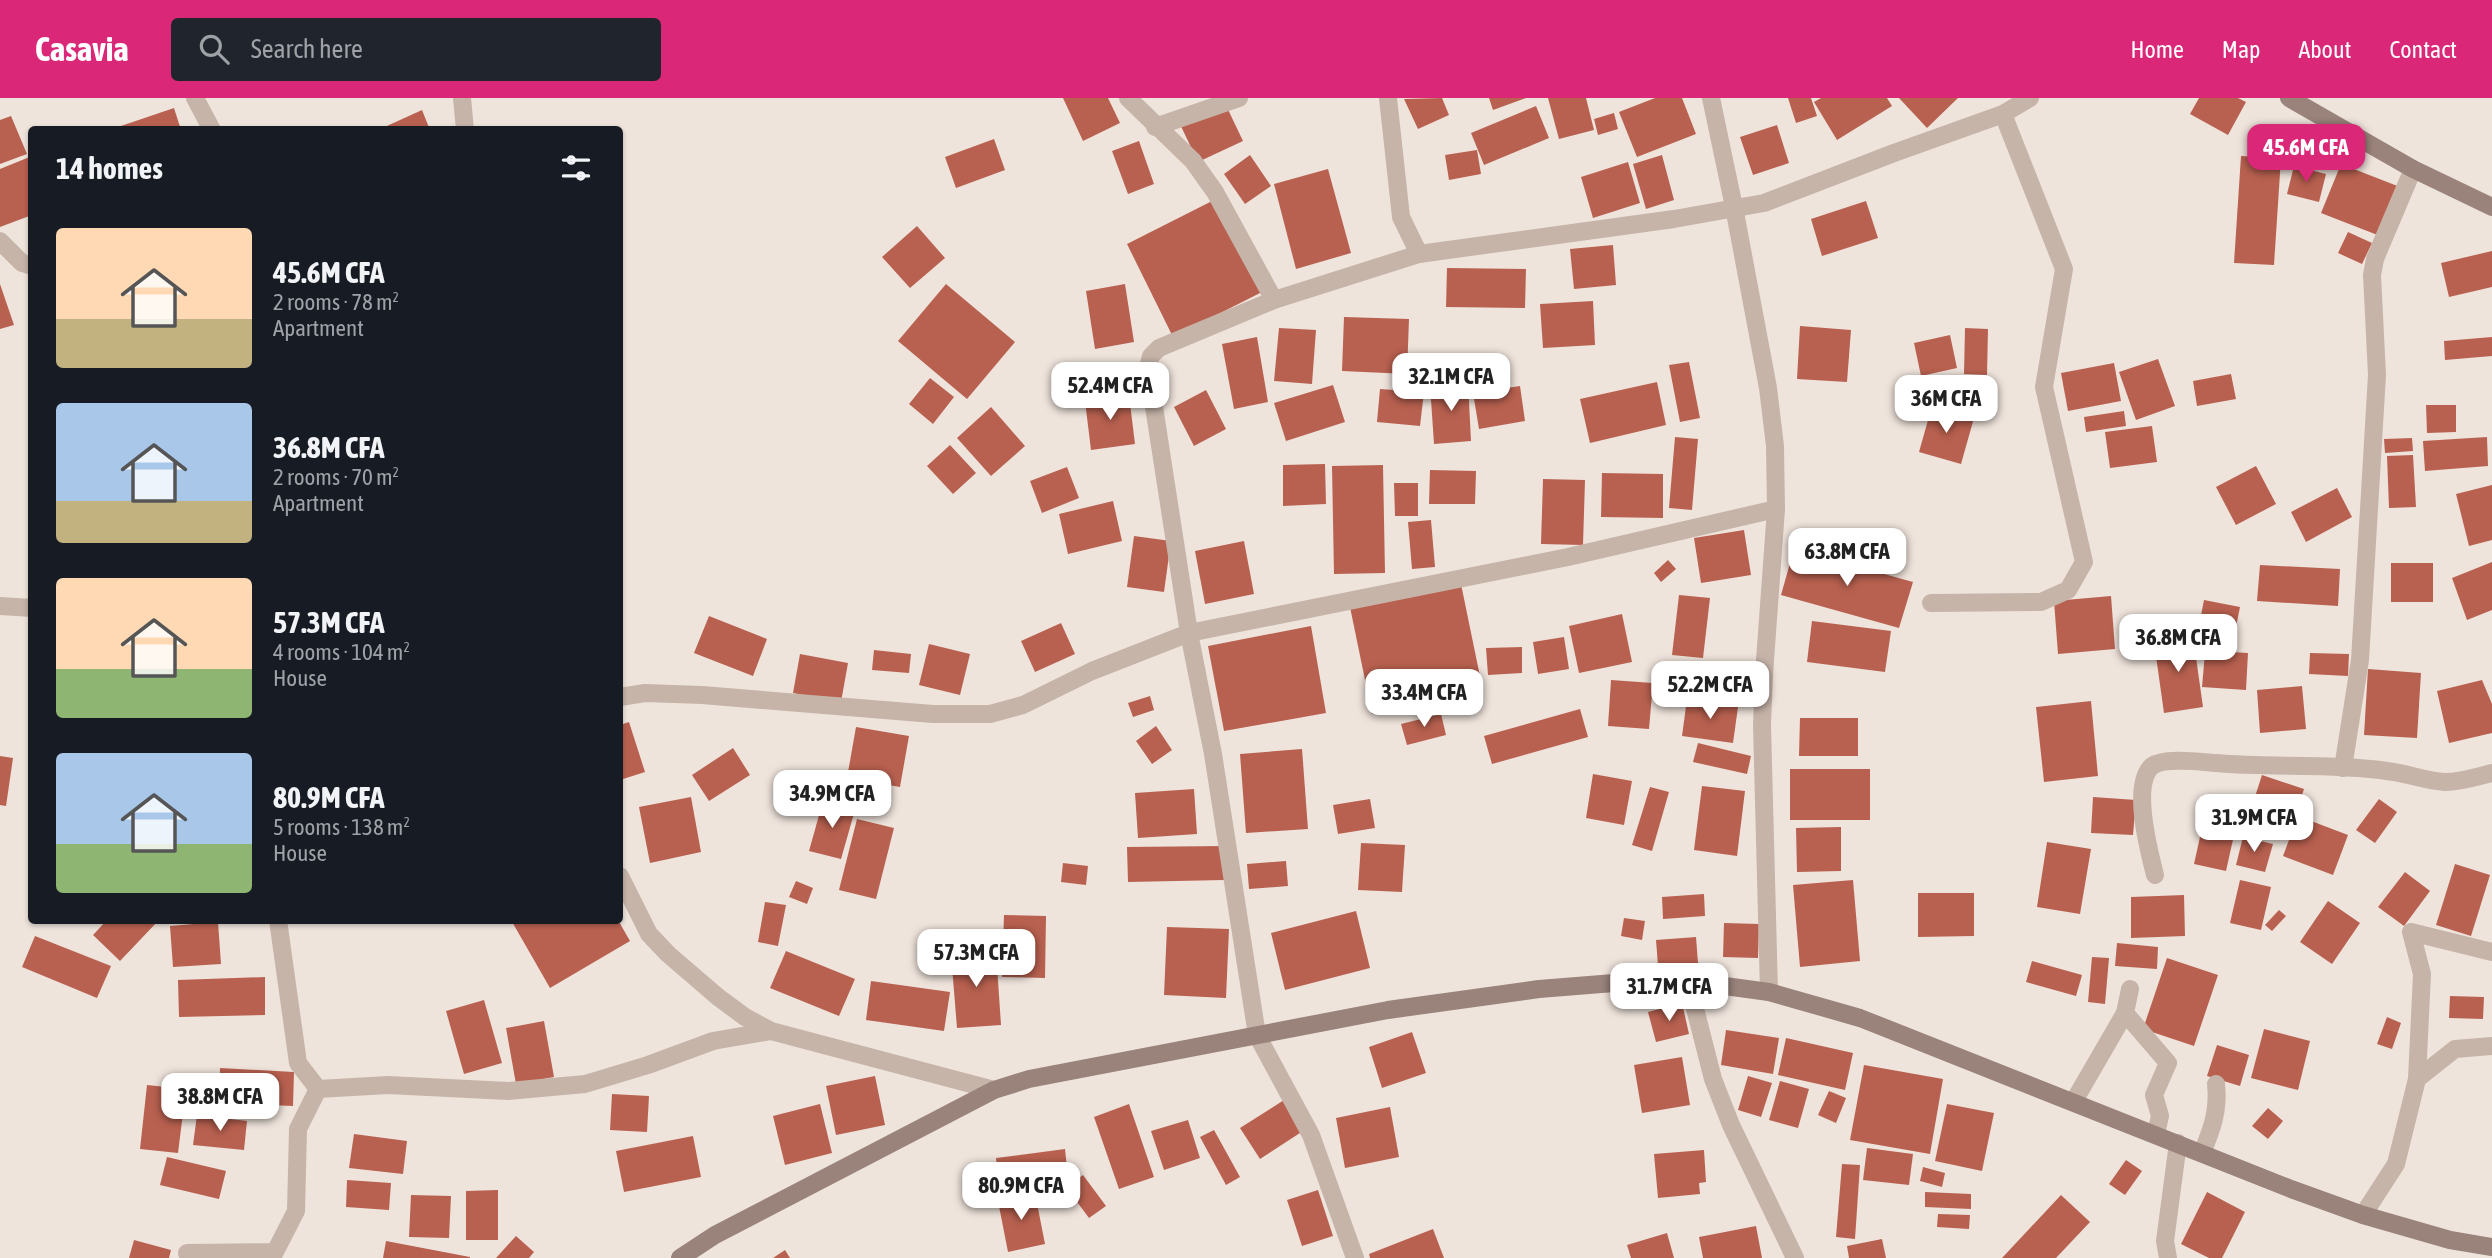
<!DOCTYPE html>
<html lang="en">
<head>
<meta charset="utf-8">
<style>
  body { margin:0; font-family:"Asap Condensed",sans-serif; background:#20242c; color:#f1f3f6; height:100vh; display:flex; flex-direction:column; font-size:26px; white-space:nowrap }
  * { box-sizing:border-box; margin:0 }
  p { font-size:23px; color:#9ea1a6 }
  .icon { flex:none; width:38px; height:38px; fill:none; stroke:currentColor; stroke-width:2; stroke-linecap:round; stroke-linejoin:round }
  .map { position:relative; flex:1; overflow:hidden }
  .side { position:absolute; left:28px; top:28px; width:595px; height:798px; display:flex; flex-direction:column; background:#171b24; border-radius:7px; box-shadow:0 2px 5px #0004 }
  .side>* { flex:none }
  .price { position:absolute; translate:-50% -60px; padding:0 16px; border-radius:14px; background:#fff; color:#222; font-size:23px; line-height:46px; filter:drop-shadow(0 2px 4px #0008) }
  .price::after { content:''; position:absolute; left:50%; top:42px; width:21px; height:16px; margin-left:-10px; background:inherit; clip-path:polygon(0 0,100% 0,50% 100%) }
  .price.current { background:#db2777; color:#fff }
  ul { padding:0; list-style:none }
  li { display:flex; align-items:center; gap:21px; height:175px; padding:0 28px }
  li span { display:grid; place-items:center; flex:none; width:196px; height:140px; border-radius:7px; color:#555 }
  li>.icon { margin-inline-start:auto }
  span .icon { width:84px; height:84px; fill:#fffc; stroke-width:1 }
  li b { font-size:30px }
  h2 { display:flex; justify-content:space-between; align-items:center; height:84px; padding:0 28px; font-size:30px }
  header { display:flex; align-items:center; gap:42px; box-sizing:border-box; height:98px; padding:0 35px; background:#db2777; color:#fff }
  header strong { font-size:33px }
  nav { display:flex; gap:38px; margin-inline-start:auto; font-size:24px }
  .search { width:490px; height:63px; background:#20242c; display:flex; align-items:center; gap:18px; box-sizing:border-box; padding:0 24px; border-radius:7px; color:#9ea1a6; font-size:26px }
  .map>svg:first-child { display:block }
  .building { fill:#b96150 }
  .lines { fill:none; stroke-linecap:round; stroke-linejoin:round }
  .minor { stroke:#c6b4a9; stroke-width:18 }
  .secondary { stroke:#99837b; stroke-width:18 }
</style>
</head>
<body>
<header>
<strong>Casavia</strong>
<div class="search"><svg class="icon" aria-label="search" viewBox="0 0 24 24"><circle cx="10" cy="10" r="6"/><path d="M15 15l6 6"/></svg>Search here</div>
<nav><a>Home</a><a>Map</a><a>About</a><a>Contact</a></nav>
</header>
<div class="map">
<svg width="2492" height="1160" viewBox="0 0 2492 1160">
  <rect width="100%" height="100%" fill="#efe4dc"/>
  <!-- building -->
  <g class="building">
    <path d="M1063 0H1108L1120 25 1083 43Z"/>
    <path d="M1442 0 1449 17 1418 31 1404 1Z"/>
    <path d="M1489 0H1526L1493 12Z"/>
    <path d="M1548 0H1586L1594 32 1559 41Z"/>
    <path d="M1655 0H1682L1696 36 1637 59 1619 14Z"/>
    <path d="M1788 0H1811L1817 18 1796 25Z"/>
    <path d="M1821 0H1887L1892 8 1837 42 1814 4Z"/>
    <path d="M1899 0H1958L1927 30Z"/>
    <path d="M2199 0H2238L2246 4 2228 37 2190 16Z"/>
    <path d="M1223 1 1243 43 1198 64 1178 22Z"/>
    <path d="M1536 8 1549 40 1484 67 1471 35Z"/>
    <path d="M174 10 181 32H112V31Z"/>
    <path d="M422 12 430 32H378Z"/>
    <path d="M1614 15 1618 31 1598 37 1594 21Z"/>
    <path d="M11 18 27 56 0 66V22Z"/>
    <path d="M1777 27 1789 65 1753 77 1740 39Z"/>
    <path d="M994 41 1005 72 956 90 945 59Z"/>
    <path d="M1139 43 1154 86 1128 96 1112 53Z"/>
    <path d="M1477 52 1481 76 1449 82 1445 57Z"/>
    <path d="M1250 57 1271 88 1245 106 1224 76Z"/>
    <path d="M1662 57 1674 102 1646 111 1633 66Z"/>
    <path d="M32 58V117L0 129V71Z"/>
    <path d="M2241 58 2281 60 2274 167 2234 165Z"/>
    <path d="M1628 64 1640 105 1593 120 1581 79Z"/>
    <path d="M2341 66 2400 89 2380 138 2321 115Z"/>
    <path d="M2294 68 2326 76 2319 104 2287 96Z"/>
    <path d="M1328 71 1351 155 1296 171 1274 86Z"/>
    <path d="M1216 101 1262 194 1173 239 1127 146Z"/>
    <path d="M1866 103 1878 140 1822 158 1811 121Z"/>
    <path d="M917 128 945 160 910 190 882 159Z"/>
    <path d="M2348 134 2372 145 2362 166 2338 155Z"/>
    <path d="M1613 147 1616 187 1574 191 1570 151Z"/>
    <path d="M2492 153V189L2449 199 2441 165Z"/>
    <path d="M1447 170 1526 171 1525 210 1446 209Z"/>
    <path d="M0 186 14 227 0 231Z"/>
    <path d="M946 186 1015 244 967 301 898 243Z"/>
    <path d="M1125 186 1134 244 1095 251 1086 193Z"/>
    <path d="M1593 203 1595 247 1543 250 1540 206Z"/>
    <path d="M1344 219 1409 221 1407 276 1342 273Z"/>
    <path d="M1800 228 1851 232 1847 284 1797 281Z"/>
    <path d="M1279 230 1316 232 1312 286 1274 283Z"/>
    <path d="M1965 230 1988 231 1987 277 1964 276Z"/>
    <path d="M1950 237 1957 270 1921 278 1914 245Z"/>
    <path d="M1257 239 1268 304 1234 311 1222 246Z"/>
    <path d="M2492 239V258L2445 262 2444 243Z"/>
    <path d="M2158 261 2175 308 2136 322 2119 274Z"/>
    <path d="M1689 264 1700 320 1680 324 1669 267Z"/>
    <path d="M2114 265 2121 303 2068 313 2061 275Z"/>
    <path d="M2231 276 2236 301 2197 308 2193 283Z"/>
    <path d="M930 280 954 299 933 326 909 306Z"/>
    <path d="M1468 284 1471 343 1434 346 1430 287Z"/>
    <path d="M1657 284 1666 327 1590 345 1580 301Z"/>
    <path d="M1333 287 1345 324 1286 343 1274 305Z"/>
    <path d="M1520 288 1525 323 1479 331 1473 295Z"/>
    <path d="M1380 291 1424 294 1420 328 1377 324Z"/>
    <path d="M1206 292 1226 331 1194 348 1174 309Z"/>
    <path d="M1129 297 1135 346 1091 352 1085 303Z"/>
    <path d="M2426 307H2456V334L2427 335Z"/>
    <path d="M1932 308 1974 320 1961 366 1919 354Z"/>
    <path d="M991 309 1025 348 991 378 957 340Z"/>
    <path d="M2124 313 2126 328 2086 334 2084 319Z"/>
    <path d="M2152 328 2157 364 2110 370 2105 334Z"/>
    <path d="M1675 339 1698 341 1692 412 1669 410Z"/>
    <path d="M2487 339 2488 368 2425 373 2423 343Z"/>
    <path d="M2412 340 2413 353 2385 355 2384 341Z"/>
    <path d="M950 347 976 375 953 396 927 368Z"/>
    <path d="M2413 357 2416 409 2389 410 2387 358Z"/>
    <path d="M1325 366 1326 406 1283 408V367Z"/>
    <path d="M1383 367 1385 475 1334 476 1332 368Z"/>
    <path d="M2256 368 2276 406 2236 427 2216 389Z"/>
    <path d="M1067 369 1079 400 1042 415 1030 383Z"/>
    <path d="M1430 372 1476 373 1475 406H1429Z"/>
    <path d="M1602 375 1663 376V420L1601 419Z"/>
    <path d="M1543 381 1585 382 1583 447 1541 446Z"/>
    <path d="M1394 385H1418V418H1395Z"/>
    <path d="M2492 387V442L2469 448 2456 396Z"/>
    <path d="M2337 390 2352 419 2306 444 2291 414Z"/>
    <path d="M1113 403 1122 443 1068 456 1059 416Z"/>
    <path d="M1431 422 1435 469 1412 471 1408 424Z"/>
    <path d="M1744 432 1751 477 1701 485 1694 440Z"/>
    <path d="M1134 438 1171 443 1164 494 1127 489Z"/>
    <path d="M1244 443 1254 496 1205 506 1195 453Z"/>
    <path d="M1794 451 1913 484 1899 530 1781 497Z"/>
    <path d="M1668 462 1676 471 1661 484 1654 475Z"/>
    <path d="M2492 464V512L2467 522 2452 480Z"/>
    <rect x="2391" y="465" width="42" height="39"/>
    <path d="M2260 467 2340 471 2338 508 2257 503Z"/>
    <path d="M1461 486 1483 593 1372 616 1350 509Z"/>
    <path d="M1679 497 1710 500 1703 560 1672 557Z"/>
    <path d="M2111 498 2115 551 2058 556 2054 503Z"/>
    <path d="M2204 502 2240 509 2231 554 2248 555 2246 592 2202 589 2205 555 2194 553Z"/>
    <path d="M1622 516 1632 564 1579 575 1569 528Z"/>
    <path d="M709 518 767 541 753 578 694 555Z"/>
    <path d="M1812 523 1891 533 1885 574 1807 564Z"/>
    <path d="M1061 525 1075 556 1035 574 1021 543Z"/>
    <path d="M1311 528 1326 615 1224 633 1208 548Z"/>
    <path d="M2193 538 2203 609 2164 615 2154 544Z"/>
    <path d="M1564 539 1569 571 1538 576 1533 544Z"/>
    <path d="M929 546 970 556 960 597 919 587Z"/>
    <path d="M1522 549V575L1488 577 1486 550Z"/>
    <path d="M874 552 911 556 909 575 872 572Z"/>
    <path d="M2310 555 2349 556 2348 578 2309 576Z"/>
    <path d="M800 556 848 565 841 604 793 595Z"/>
    <path d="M2368 571 2421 575 2417 640 2364 637Z"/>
    <path d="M1611 582 1653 585 1649 631 1608 628Z"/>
    <path d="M2482 582 2492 606V635L2449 645 2437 593Z"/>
    <path d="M2302 588 2306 631 2260 635 2257 592Z"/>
    <path d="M1150 598 1154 612 1133 619 1128 605Z"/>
    <path d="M1687 601 1738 609 1733 645 1682 638Z"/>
    <path d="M2091 603 2098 678 2044 684 2036 609Z"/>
    <path d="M1580 611 1588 639 1492 666 1484 638Z"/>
    <path d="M1441 616 1446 637 1407 647 1401 626Z"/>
    <path d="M1800 620H1858V658H1799Z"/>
    <path d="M629 624 645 674 620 682V627Z"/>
    <path d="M1156 628 1172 652 1152 666 1136 643Z"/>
    <path d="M856 629 909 638 900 689 847 680Z"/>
    <path d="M1698 645 1751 658 1747 676 1693 664Z"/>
    <path d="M733 650 750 677 709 703 692 677Z"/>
    <path d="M1302 651 1308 731 1246 735 1240 656Z"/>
    <path d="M0 658 13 660 6 708 0 707Z"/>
    <rect x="1790" y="671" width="80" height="51"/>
    <path d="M1593 676 1632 683 1624 727 1586 720Z"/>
    <path d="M2262 677 2304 691 2293 725 2251 711Z"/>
    <path d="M1702 688 1745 693 1737 758 1694 752Z"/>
    <path d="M1650 689 1669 694 1652 753 1632 747Z"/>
    <path d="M1194 691 1197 736 1138 740 1135 695Z"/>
    <path d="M691 699 701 754 650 765 639 709Z"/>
    <path d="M2093 699 2136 702 2133 737 2091 735Z"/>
    <path d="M1370 701 1375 730 1338 736 1333 707Z"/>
    <path d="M2379 701 2397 714 2375 745 2356 732Z"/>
    <path d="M823 703 855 712 841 761 809 753Z"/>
    <path d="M2208 703 2240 710 2226 773 2194 766Z"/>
    <path d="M2298 718 2348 737 2333 777 2283 758Z"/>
    <path d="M857 721 894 730 876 801 839 792Z"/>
    <path d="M1841 729V773L1797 774 1796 730Z"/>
    <path d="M2243 739 2273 746 2265 774 2236 767Z"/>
    <path d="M2047 744 2091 751 2080 816 2037 809Z"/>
    <path d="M1361 745 1405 747 1402 794 1358 792Z"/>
    <path d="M1224 748V782L1128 784 1127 749Z"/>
    <path d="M1286 763 1288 788 1249 791 1247 766Z"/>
    <path d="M1063 765 1088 768 1086 787 1061 784Z"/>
    <path d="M2455 766 2490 777 2471 838 2436 827Z"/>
    <path d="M2405 774 2430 793 2404 828 2378 809Z"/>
    <path d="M1853 782 1860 863 1800 869 1793 787Z"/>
    <path d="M2240 782 2271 789 2261 832 2230 825Z"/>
    <path d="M796 783 813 790 807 806 789 799Z"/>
    <path d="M1918 795H1974V838L1918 839Z"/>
    <path d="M1704 796 1705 818 1663 821 1662 799Z"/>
    <path d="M2184 797 2185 838 2131 840V799Z"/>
    <path d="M2328 803 2360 825 2332 866 2300 844Z"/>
    <path d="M765 804 786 807 778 848 758 844Z"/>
    <path d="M2279 812 2286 818 2272 833 2265 827Z"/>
    <path d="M1356 813 1370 870 1285 892 1271 835Z"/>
    <path d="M1004 817 1046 818 1045 880 1002 879Z"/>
    <path d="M1624 820 1645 823 1642 842 1621 838Z"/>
    <path d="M107 822H159L120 863 93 837Z"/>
    <path d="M511 822H618L630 843 550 890Z"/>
    <path d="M218 824 221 866 173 869 170 828Z"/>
    <path d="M1724 825 1759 826 1758 860 1723 859Z"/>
    <path d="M1167 829 1229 831 1226 900 1164 897Z"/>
    <path d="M35 838 111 868 97 900 22 869Z"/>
    <path d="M1696 839 1698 865 1658 868 1656 842Z"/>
    <path d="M2117 845 2158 849 2157 871 2115 868Z"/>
    <path d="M786 853 855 881 839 918 770 890Z"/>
    <path d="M996 853 1001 927 957 930 951 856Z"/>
    <path d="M2092 859 2109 860 2105 906 2088 904Z"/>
    <path d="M2167 860 2218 877 2194 948 2143 931Z"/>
    <path d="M2032 863 2082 877 2076 898 2026 884Z"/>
    <path d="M265 879V917L179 919 178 882Z"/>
    <path d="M871 883 950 894 944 933 866 922Z"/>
    <path d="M2450 898 2484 899 2483 921 2449 920Z"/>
    <path d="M484 902 502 965 464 976 446 913Z"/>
    <path d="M1682 905 1689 936 1656 944 1648 914Z"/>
    <path d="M2387 919 2401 925 2392 951 2377 946Z"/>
    <path d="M544 923 554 979 516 986 506 930Z"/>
    <path d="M2264 931 2310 943 2298 992 2251 980Z"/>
    <path d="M1726 932 1779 940 1773 976 1721 967Z"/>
    <path d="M1412 934 1426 975 1382 990 1369 949Z"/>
    <path d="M1786 940 1853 955 1845 992 1778 977Z"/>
    <path d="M2217 947 2249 957 2240 988 2207 978Z"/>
    <path d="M1682 959 1690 1007 1642 1015 1634 967Z"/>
    <path d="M1864 967 1943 981 1930 1056 1850 1042Z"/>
    <path d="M220 970 294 974 293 1008 219 1005Z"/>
    <path d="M875 978 885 1027 836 1037 826 988Z"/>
    <path d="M1748 978 1772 985 1761 1019 1738 1012Z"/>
    <path d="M1780 983 1809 991 1798 1030 1769 1022Z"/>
    <path d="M147 987 186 991 178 1055 140 1051Z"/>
    <path d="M1829 993 1846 1000 1836 1025 1818 1017Z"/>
    <path d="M612 996 649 998 647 1034 610 1032Z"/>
    <path d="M1284 1002 1303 1033 1260 1061 1240 1030Z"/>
    <path d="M820 1006 832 1055 785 1067 773 1018Z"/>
    <path d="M1129 1006 1154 1079 1119 1091 1094 1019Z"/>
    <path d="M1947 1006 1994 1015 1982 1073 1935 1063Z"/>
    <path d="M1390 1009 1399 1059 1345 1070 1336 1020Z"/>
    <path d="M2268 1010 2283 1023 2268 1041 2252 1028Z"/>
    <path d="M197 1017 247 1023 244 1052 193 1047Z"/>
    <path d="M1188 1022 1200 1060 1164 1072 1151 1033Z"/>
    <path d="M1214 1032 1240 1079 1226 1087 1200 1039Z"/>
    <path d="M354 1036 407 1043 403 1076 349 1070Z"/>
    <path d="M693 1038 701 1079 624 1094 616 1053Z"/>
    <path d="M1867 1050 1913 1056 1909 1087 1863 1082Z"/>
    <path d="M1065 1051 1068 1080 999 1089 996 1060Z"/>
    <path d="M1704 1052 1706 1084 1699 1085 1700 1096 1658 1100 1654 1056Z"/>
    <path d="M167 1059 226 1073 219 1101 160 1087Z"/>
    <path d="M2126 1062 2142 1073 2125 1097 2109 1086Z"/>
    <path d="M1842 1066 1860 1067 1855 1141 1836 1139Z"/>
    <path d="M1923 1069 1945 1075 1942 1089 1920 1083Z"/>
    <path d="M1083 1077 1106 1108 1089 1120 1066 1089Z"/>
    <path d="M347 1082 391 1085 389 1112 346 1109Z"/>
    <path d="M498 1092V1142H466V1093Z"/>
    <path d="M1318 1092 1333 1138 1302 1148 1287 1102Z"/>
    <path d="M1925 1094 1971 1096V1111L1925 1109Z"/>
    <path d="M2207 1094 2245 1114 2222 1160H2209L2181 1146Z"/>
    <path d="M1035 1095 1045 1146 1008 1154 998 1103Z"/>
    <path d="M411 1097 451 1098 449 1140 409 1139Z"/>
    <path d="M2061 1097 2090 1124 2056 1160H2002Z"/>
    <path d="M1938 1116 1970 1117 1969 1131 1937 1129Z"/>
    <path d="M1756 1128 1762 1160H1703L1699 1139Z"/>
    <path d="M1433 1131 1444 1160H1370L1369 1156Z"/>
    <path d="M1667 1135 1674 1160H1631L1627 1147Z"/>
    <path d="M516 1138 534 1154 529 1160H496Z"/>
    <path d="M1882 1141 1886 1160H1849L1847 1148Z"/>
    <path d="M134 1142 171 1152 169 1160H129Z"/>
    <path d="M386 1143 470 1159V1160H383Z"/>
    <path d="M785 1152 790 1160H773Z"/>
  </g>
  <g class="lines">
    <!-- minor -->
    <g class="minor">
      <path d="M195 0 212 32"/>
      <path d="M462 0 465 32"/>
      <path d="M1128 0 1193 63 1215 94 1274 202"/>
      <path d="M1388 0 1401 119 1419 156"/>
      <path d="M1711 0 1734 109 1768 290 1775 348 1776 411 1764 576 1762 627 1769 894"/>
      <path d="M1155 29 1239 0"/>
      <path d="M0 143 22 165 32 168"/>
      <path d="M1931 505 2041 504 2068 492 2084 464 2044 289 2064 171 2003 16"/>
      <path d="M0 508 32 510"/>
      <path d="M620 599 645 595 702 597 933 616H990L1023 607 1092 573 1189 535 1568 459 1776 411"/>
      <path d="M2343 670 2360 562 2377 277 2372 177 2375 161 2413 71"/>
      <path d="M2155 777C2149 753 2131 687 2152 668 2164 659 2201 664 2216 665 2272 670 2331 665 2387 673 2407 675 2425 683 2445 684 2461 684 2476 679 2492 675"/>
      <path d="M620 778 649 836 668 856 718 899 745 919 771 933 994 992"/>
      <path d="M278 822 298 965 318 991"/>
      <path d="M1688 883 1713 981 1731 1027 1795 1160"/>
      <path d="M2125 915 2168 965 2154 997 2160 1018 2156 1036"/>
      <path d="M2417 981 2455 951 2492 948"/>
      <path d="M318 991 388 987 508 993 585 986 648 967 713 943 771 933"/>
      <path d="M2074 1003 2125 915 2130 891"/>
      <path d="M2202 1055C2212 1031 2219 1012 2216 986"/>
      <path d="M2363 1117 2396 1066 2417 981 2422 876 2411 834 2492 854"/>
      <path d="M187 1155 275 1154 296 1113 298 1031 318 991"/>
      <path d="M1355 1160 1311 1037 1257 937 1213 656 1189 535 1148 270 1151 258 1159 250 1274 202 1419 156 1674 121 1764 105 1894 55 2003 16 2030 0"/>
      <path d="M2168 1160 2165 1143 2178 1045"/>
    </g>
    <!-- secondary -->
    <g class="secondary">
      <path d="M2289 0 2413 71 2492 109"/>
      <path d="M680 1160 715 1137 994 992 1029 981 1388 912 1539 891 1639 883H1688L1769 894 1860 920 2291 1091 2363 1117 2450 1142 2492 1149"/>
    </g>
  </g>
</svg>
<b class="price current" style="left:2306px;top:86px">45.6M CFA</b>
<b class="price" style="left:1451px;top:315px">32.1M CFA</b>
<b class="price" style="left:1110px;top:324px">52.4M CFA</b>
<b class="price" style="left:1946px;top:337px">36M CFA</b>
<b class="price" style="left:1847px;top:490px">63.8M CFA</b>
<b class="price" style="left:2178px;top:576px">36.8M CFA</b>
<b class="price" style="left:1710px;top:623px">52.2M CFA</b>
<b class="price" style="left:1424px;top:631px">33.4M CFA</b>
<b class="price" style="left:832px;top:732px">34.9M CFA</b>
<b class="price" style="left:2254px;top:756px">31.9M CFA</b>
<b class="price" style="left:976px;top:891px">57.3M CFA</b>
<b class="price" style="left:1669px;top:925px">31.7M CFA</b>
<b class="price" style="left:220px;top:1035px">38.8M CFA</b>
<b class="price" style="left:1021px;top:1124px">80.9M CFA</b>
<section class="side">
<h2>14 homes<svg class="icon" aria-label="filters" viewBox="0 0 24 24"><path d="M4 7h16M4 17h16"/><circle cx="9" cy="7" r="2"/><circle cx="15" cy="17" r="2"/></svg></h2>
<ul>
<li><span style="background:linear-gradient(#ffd9b3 65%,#c2b280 0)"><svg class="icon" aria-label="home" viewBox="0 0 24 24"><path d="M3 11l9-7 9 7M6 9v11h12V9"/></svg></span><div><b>45.6M CFA</b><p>2 rooms · 78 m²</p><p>Apartment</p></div></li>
<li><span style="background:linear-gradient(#a9c7e8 70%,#c2b280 0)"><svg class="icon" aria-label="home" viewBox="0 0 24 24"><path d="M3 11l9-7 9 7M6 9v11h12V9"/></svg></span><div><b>36.8M CFA</b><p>2 rooms · 70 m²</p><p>Apartment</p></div></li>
<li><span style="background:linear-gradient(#ffd9b3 65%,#8fb573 0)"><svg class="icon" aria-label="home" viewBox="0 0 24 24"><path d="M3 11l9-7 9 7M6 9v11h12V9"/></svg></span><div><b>57.3M CFA</b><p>4 rooms · 104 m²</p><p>House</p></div></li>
<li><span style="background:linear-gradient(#a9c7e8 65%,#8fb573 0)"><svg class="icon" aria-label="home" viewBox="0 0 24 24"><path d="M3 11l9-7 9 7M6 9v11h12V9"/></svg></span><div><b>80.9M CFA</b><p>5 rooms · 138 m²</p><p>House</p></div></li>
</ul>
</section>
</div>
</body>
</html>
